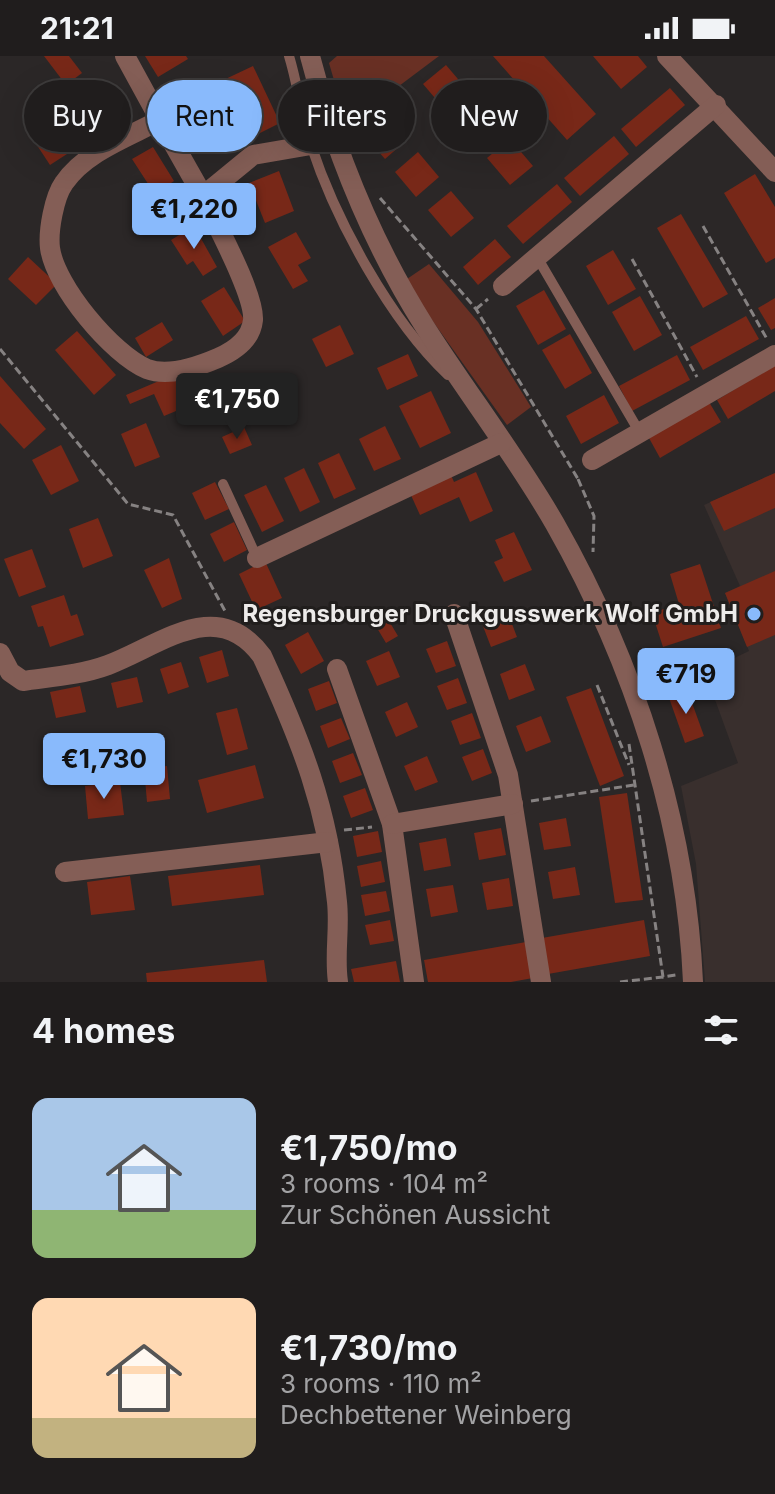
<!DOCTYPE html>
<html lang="en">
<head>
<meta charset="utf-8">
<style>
  body { margin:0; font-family:Inter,sans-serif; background:#282626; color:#f1f3f6; height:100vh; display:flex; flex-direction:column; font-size:30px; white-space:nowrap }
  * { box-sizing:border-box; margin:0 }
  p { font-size:26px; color:#a2a2a4 }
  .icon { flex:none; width:44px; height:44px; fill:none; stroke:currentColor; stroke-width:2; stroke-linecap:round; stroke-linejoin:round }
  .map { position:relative; height:926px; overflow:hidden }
  .drawer { display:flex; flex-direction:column; background:#201d1d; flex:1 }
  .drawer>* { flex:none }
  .hud { position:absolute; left:24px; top:24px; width:728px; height:72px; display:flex; gap:16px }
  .price { position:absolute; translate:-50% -68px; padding:0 18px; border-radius:8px; background:#89bafc; color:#111; font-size:26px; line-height:52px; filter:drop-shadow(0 2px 4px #0008) }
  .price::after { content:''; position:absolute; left:50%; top:48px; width:24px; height:18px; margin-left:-12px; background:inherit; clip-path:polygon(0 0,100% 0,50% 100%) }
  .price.active { background:#222; color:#fff }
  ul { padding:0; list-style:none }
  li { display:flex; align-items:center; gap:24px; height:200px; padding:0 32px }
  li span { display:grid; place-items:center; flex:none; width:224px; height:160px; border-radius:16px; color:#555 }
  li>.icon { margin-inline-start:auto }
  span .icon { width:96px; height:96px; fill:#fffc; stroke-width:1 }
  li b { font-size:34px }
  h2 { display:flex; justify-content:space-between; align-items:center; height:96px; padding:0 32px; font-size:34px }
  .pill { padding:0 28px; border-radius:36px; background:#201d1d; box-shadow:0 8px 32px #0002,0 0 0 2px #3d3b3b; font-size:28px; line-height:72px }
  .pill.active { background:#89bafc; color:#111 }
  .status { display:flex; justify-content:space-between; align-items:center; height:56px; padding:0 40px; background:#201d1d; direction:ltr }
  .status svg { height:22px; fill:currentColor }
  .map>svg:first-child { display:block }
  .built { fill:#392f2d }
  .green { fill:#693024 }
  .building { fill:#782818 }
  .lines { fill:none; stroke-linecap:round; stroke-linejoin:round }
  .path { stroke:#868282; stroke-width:3; stroke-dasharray:8 4; stroke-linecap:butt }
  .lane { stroke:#845e56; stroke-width:10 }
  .street { stroke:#845e56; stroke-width:20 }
  .poi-dot { fill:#89bafc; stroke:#211e1d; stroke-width:3 }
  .labels { text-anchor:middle; stroke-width:6; stroke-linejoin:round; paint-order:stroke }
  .poi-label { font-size:24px; font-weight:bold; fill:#edebea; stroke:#211e1d; text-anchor:end }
</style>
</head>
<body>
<div class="status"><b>21:21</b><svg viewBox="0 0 49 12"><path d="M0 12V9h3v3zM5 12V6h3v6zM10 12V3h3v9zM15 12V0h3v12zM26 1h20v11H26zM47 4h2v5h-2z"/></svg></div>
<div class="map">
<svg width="775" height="926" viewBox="0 0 775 926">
  <rect width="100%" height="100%" fill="#2b2727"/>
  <!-- built -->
  <path class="built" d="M775 417V926H705L696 808 681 730 738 707 705 616 749 595 725 537 740 530 704 449Z"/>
  <!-- green -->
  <g class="green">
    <path d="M337 0H439L347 69 329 7Z"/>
    <path d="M429 208 478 266 531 351 507 369 404 225Z"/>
  </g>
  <!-- building -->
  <g class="building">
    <path d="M44 0H69L82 17 66 29Z"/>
    <path d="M145 0H186L188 3 158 21Z"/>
    <path d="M493 0H544L596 58 567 84Z"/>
    <path d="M593 0H638L647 11 621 33Z"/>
    <path d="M446 9 469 36 446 55 423 28Z"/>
    <path d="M253 10 280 67 242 86 233 68 253 59 243 39 225 48 215 28Z"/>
    <path d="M179 30 188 39 177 49 168 39Z"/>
    <path d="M670 32 685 49 636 91 621 73Z"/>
    <path d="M479 46 502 73 479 92 456 65Z"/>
    <path d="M386 58 408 83 385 103 363 78Z"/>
    <path d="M42 60 67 98 50 109 25 71Z"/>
    <path d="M614 80 629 98 580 140 564 122Z"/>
    <path d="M510 83 533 110 510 129 487 102Z"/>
    <path d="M153 91 174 125 171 127 182 146 160 161 148 144 165 131 154 137 132 103Z"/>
    <path d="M418 96 439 121 416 141 395 116Z"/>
    <path d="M279 115 294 155 265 167 249 127Z"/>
    <path d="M755 118 775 151V202L766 207 724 137Z"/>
    <path d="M557 128 572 146 523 188 507 170Z"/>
    <path d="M451 135 474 162 451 181 428 154Z"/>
    <path d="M681 158 728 238 703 252 657 172Z"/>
    <path d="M194 170 217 211 203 220 193 205 187 209 171 184Z"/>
    <path d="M296 176 311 202 298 209 308 225 293 233 268 191Z"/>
    <path d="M495 183 511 201 478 229 463 211Z"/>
    <path d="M613 194 636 233 608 249 586 210Z"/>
    <path d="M28 201 57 228 36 249 8 223Z"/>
    <path d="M224 231 245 265 223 280 201 245Z"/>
    <path d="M544 234 566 273 538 289 516 250Z"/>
    <path d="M640 240 662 279 634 295 612 256Z"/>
    <path d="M775 242V272L771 274 758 252Z"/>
    <path d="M746 260 759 283 703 314 690 291Z"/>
    <path d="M162 266 173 284 146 301 135 282Z"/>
    <path d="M340 269 354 298 326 311 312 283Z"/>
    <path d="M77 275 116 319 94 339 55 294Z"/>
    <path d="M570 278 592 317 565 333 542 294Z"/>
    <path d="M408 298 418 320 387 334 377 312Z"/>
    <path d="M677 299 690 324 632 355 619 330Z"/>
    <path d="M775 309V335L728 363 717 344Z"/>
    <path d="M180 316 193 348 164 360 154 338 130 348 126 339Z"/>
    <path d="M0 320 46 373 24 393 0 367Z"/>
    <path d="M431 335 451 377 420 392 399 350Z"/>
    <path d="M604 339 619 367 581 388 566 360Z"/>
    <path d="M709 346 721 366 660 402 649 382Z"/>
    <path d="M146 367 160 401 135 411 121 378Z"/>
    <path d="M385 370 401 403 374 415 359 383Z"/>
    <path d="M244 371 252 389 230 398 222 381Z"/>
    <path d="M61 389 79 425 51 439 32 404Z"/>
    <path d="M339 397 356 433 334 443 318 407Z"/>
    <path d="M304 412 320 446 300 456 284 422Z"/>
    <path d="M476 416 493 455 470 466 459 441 420 459 410 437 451 419 454 426Z"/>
    <path d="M775 417V452L724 475 710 446Z"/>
    <path d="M215 426 229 453 205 464 192 437Z"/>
    <path d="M266 429 284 465 262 476 244 439Z"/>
    <path d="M98 462 113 500 83 512 69 473Z"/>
    <path d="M234 466 247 494 224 506 210 478Z"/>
    <path d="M514 476 532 514 504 526 494 506 503 502 495 484Z"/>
    <path d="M32 493 46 531 19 541 4 503Z"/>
    <path d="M169 502 182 543 162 552 144 514Z"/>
    <path d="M265 505 282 542 256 554 239 518Z"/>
    <path d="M700 508 721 572 663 591 652 557 679 548 670 518Z"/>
    <path d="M775 515V579L747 591 725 537Z"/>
    <path d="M64 539 71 560 77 558 84 579 50 591 43 570 38 571 31 550Z"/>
    <path d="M507 555 517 581 491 591 481 565Z"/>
    <path d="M389 565 398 580 386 587 377 572Z"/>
    <path d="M308 576 324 605 301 618 285 589Z"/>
    <path d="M447 585 456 610 436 617 426 593Z"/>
    <path d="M222 594 229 620 207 627 199 601Z"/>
    <path d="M389 595 400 621 377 630 366 605Z"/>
    <path d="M181 606 189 631 168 638 160 613Z"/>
    <path d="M525 608 535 634 509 644 500 618Z"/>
    <path d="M137 621 143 646 117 652 111 627Z"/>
    <path d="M458 622 467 647 447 654 437 630Z"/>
    <path d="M329 625 337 647 316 655 308 633Z"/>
    <path d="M80 630 86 656 56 662 50 636Z"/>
    <path d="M591 632 624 720 600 730 566 641Z"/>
    <path d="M687 633 704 680 685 687 668 639Z"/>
    <path d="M407 646 418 671 396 681 385 656Z"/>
    <path d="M237 652 248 693 227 699 216 657Z"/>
    <path d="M472 657 481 682 460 689 451 665Z"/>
    <path d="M541 660 551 686 526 696 516 670Z"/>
    <path d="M341 662 350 683 328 692 320 670Z"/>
    <path d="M483 693 492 717 472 725 462 701Z"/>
    <path d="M353 697 362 719 340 727 332 705Z"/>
    <path d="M427 700 438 726 415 735 404 710Z"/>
    <path d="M255 709 264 742 207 757 198 724Z"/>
    <path d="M167 710 170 743 147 746 144 712Z"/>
    <path d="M120 726 124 759 88 763 85 730Z"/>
    <path d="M365 732 373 754 351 762 343 740Z"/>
    <path d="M627 737 643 844 615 847 599 741Z"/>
    <path d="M566 762 571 790 544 794 539 767Z"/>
    <path d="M501 772 506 799 479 804 474 777Z"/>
    <path d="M378 775 382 796 357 801 353 780Z"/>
    <path d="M446 782 451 810 424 815 419 787Z"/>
    <path d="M381 805 385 826 361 831 357 810Z"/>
    <path d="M260 809 264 839 172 850 168 820Z"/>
    <path d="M575 811 580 839 553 843 548 816Z"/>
    <path d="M130 820 135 854 91 859 87 826Z"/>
    <path d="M509 822 513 850 487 854 482 827Z"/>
    <path d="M453 829 458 856 431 861 426 833Z"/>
    <path d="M386 835 390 855 365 860 361 839Z"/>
    <path d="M390 864 394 885 370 889 365 869Z"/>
    <path d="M644 864 650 900 548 918 542 882Z"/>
    <path d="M526 886 533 922 511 926H428L424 904Z"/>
    <path d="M264 904 267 926H147L146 917Z"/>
    <path d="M396 905 400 926H354L351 913Z"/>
  </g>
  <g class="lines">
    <!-- path -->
    <g class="path">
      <path d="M380 142 476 253 578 423"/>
      <path d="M703 170 767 283"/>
      <path d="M632 203 697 321"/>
      <path d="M476 253 488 243"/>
      <path d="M0 293 128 448 173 459 225 555"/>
      <path d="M578 423 594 460 593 496"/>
      <path d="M597 629 629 709"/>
      <path d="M629 688 663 921 676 919"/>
      <path d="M531 745 634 729"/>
      <path d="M344 774 372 771"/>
      <path d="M620 926 663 921"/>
    </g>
    <!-- lane -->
    <g class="lane">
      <path d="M289 0C298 29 301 60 311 89 336 165 390 264 448 319"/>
      <path d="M537 201 640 377"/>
      <path d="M223 428 257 502"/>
    </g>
    <!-- street -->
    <g class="street">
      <path d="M125 0 160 64"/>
      <path d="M310 0C335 96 372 187 425 271 467 337 516 400 555 468 634 607 686 766 693 926"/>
      <path d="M667 0 775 116"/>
      <path d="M203 140 160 64C128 81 85 96 64 127 54 141 48 175 50 192 55 230 112 298 147 313 169 321 197 311 218 302 234 295 251 284 253 264 255 239 215 166 203 140L253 99 311 89"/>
      <path d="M503 230 716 49"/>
      <path d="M592 404 775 299"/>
      <path d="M257 502 501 387"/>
      <path d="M454 558 508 719 541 926"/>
      <path d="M0 597 10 616 23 625C51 621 81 619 108 609 161 589 217 539 262 600 301 685 328 752 337 846 340 873 334 899 338 926"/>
      <path d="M337 613 392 768 414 926"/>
      <path d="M392 768 513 748"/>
      <path d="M65 816 328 786"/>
    </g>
  </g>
  <!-- markers -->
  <circle class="poi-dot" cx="754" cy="558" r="8"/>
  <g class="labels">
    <!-- poi labels -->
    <g class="poi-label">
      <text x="738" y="566">Regensburger Druckgusswerk Wolf GmbH</text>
    </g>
  </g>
</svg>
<b class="price" style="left:194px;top:195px">€1,220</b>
<b class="price active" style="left:237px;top:385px">€1,750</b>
<b class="price" style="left:686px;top:660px">€719</b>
<b class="price" style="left:104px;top:745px">€1,730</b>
<div class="hud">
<a class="pill">Buy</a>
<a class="pill active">Rent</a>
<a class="pill">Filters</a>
<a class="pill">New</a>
</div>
</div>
<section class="drawer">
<h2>4 homes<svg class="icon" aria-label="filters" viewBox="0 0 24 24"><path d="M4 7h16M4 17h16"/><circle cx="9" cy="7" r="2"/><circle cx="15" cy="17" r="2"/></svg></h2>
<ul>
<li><span style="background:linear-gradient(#a9c7e8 70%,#8fb573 0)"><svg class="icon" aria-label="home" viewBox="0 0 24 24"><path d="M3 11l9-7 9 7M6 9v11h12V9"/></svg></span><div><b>€1,750/mo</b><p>3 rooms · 104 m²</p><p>Zur Schönen Aussicht</p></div></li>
<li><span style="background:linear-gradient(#ffd9b3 75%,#c2b280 0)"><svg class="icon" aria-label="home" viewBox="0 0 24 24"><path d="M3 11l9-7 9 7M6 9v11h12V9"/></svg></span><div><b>€1,730/mo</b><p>3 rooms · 110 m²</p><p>Dechbettener Weinberg</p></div></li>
</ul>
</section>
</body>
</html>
